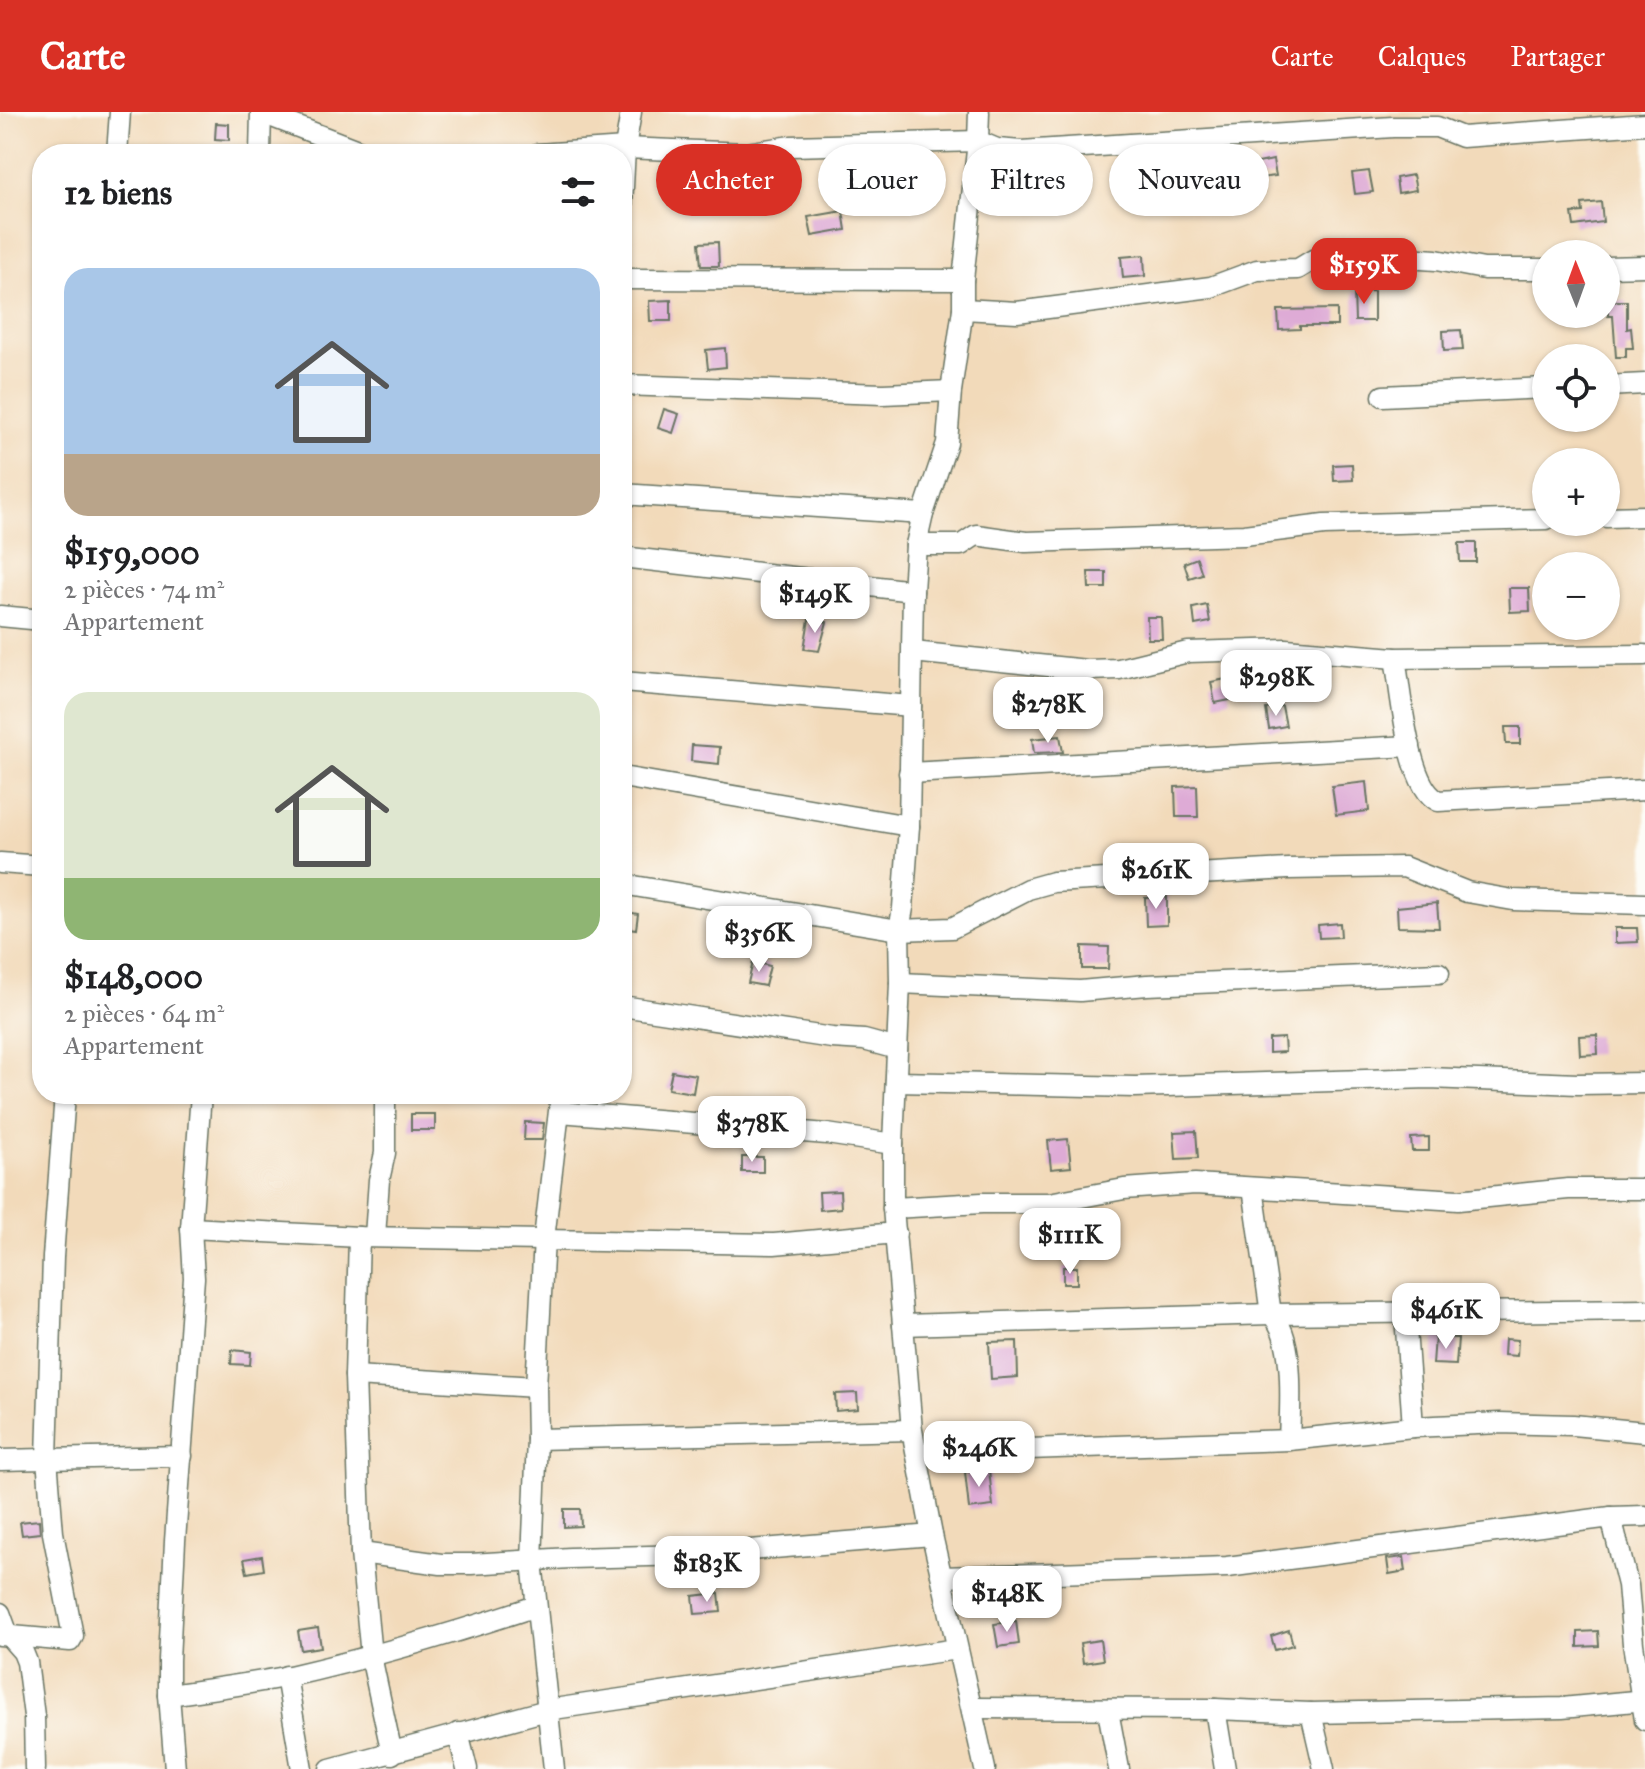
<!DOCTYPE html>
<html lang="fr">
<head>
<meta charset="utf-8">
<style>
  body { margin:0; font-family:"IM FELL Great Primer",serif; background:#f2f2f2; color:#202124; height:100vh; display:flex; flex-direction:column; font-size:30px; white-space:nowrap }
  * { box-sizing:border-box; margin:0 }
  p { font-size:26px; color:#757577 }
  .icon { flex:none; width:44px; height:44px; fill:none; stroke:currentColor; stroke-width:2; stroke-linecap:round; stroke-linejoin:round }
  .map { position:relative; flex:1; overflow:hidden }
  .panel { position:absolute; left:32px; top:32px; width:600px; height:960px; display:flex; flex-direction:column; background:#fff; border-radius:32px; box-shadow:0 2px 6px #0004 }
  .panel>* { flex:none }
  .banner { position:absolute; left:656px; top:32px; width:760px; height:72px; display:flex; gap:16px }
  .needle { width:52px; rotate:359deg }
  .fabs { position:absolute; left:1532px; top:128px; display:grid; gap:16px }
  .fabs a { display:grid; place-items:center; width:88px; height:88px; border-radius:50%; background:#fff; box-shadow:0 2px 6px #0004; font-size:40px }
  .price { position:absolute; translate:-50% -68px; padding:0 18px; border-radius:16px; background:#fff; color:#222; font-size:26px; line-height:52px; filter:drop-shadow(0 2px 4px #0008) }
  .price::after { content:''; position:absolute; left:50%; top:48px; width:24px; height:18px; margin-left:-12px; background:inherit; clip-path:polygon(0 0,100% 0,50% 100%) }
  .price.current { background:#d93025; color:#fff }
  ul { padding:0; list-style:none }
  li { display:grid; align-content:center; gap:16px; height:424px; padding:0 32px }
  li span { display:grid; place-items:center; height:248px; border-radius:24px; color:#555 }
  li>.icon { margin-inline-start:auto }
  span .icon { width:144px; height:144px; fill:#fffc; stroke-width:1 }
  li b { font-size:34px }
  h2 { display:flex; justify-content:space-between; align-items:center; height:96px; padding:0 32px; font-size:34px }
  .chip { padding:0 28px; border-radius:36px; background:#fff; box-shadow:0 2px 6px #0004; font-size:28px; line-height:72px }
  .chip.current { background:#d93025; color:#fff }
  header { display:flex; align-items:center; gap:48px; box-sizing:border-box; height:112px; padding:0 40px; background:#d93025; color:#fff }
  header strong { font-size:38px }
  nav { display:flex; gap:44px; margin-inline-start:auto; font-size:28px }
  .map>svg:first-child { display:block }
  .building { fill:#deabd6 }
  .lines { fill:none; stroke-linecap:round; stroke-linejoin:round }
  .minor-casing { stroke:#697463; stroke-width:23 }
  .minor { stroke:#fff; stroke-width:20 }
</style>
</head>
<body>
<header>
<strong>Carte</strong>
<nav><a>Carte</a><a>Calques</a><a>Partager</a></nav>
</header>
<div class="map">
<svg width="1645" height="1657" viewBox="0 0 1645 1657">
  <rect width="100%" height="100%" fill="#fdfcf7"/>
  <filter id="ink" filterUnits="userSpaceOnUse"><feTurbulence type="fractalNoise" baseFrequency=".0125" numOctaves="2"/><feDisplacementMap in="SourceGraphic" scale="16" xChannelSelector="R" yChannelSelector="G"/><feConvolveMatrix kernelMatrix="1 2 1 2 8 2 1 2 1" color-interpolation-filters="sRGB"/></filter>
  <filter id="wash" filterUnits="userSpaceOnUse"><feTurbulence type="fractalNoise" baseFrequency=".006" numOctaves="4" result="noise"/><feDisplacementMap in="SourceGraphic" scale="32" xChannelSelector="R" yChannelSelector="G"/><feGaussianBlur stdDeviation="1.8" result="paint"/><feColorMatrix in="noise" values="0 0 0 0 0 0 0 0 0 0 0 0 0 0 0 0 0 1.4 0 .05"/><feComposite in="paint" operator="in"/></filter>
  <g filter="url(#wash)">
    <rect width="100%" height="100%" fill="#f2daba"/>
    <g id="blocks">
      <!-- building -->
      <g class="building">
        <path d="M216 11 229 12V28L215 27Z"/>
        <path d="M1273 48 1276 64 1260 66 1258 51Z"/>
        <path d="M1369 59 1373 80 1355 82 1352 61Z"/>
        <path d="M1413 63 1416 78 1398 81 1396 66Z"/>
        <path d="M736 71 737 90 718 92 716 72Z"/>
        <path d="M1601 90 1603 110 1574 114 1572 101 1583 100 1582 92Z"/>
        <path d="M843 99 846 118 812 124 808 105Z"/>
        <path d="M718 130 719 154H701L699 131Z"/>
        <path d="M1144 143 1145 164 1123 166 1121 145Z"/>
        <path d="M1374 179V209H1355L1354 180Z"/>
        <path d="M671 188V209H650L649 189Z"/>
        <path d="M1608 189H1627V217L1631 216 1633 236H1626V245H1616L1613 204H1608Z"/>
        <path d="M1337 197V214H1300V217L1279 218 1278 198Z"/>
        <path d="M1461 218 1463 238 1444 239 1443 219Z"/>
        <path d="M725 236 726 255 708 257 706 238Z"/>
        <path d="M664 297 679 302 673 321 658 316Z"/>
        <path d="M1352 352 1353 368 1334 369 1333 353Z"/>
        <path d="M1459 431H1476V450H1460Z"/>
        <path d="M1197 446 1202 462 1189 466 1184 451Z"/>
        <path d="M1088 460H1106V476H1089Z"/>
        <path d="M1509 476H1529L1530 499 1510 500Z"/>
        <path d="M1207 493 1210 510 1195 513 1193 496Z"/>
        <path d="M1147 505H1161L1162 527H1148Z"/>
        <path d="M809 507 827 510 819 539 804 537Z"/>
        <path d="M1226 567 1230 588 1215 591 1211 570Z"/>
        <path d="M1282 594 1286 614 1269 617 1266 597Z"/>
        <path d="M1505 615H1520V632H1506Z"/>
        <path d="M1060 624 1063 640 1034 641 1032 627Z"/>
        <path d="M692 633 720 635 719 652 691 649Z"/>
        <path d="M1366 670 1369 699 1336 703 1332 674Z"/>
        <path d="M1197 674 1198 705H1176L1175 675Z"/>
        <path d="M1167 785V813L1146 814 1145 786Z"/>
        <path d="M1437 791 1439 816 1398 815 1397 795Z"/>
        <path d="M622 799 638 802 636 817 622 815Z"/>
        <path d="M1340 811 1341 825 1319 826 1318 813Z"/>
        <path d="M1615 816H1637L1638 830 1615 831Z"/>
        <path d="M1082 834 1109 835 1108 857H1082Z"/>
        <path d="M753 850 770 854 765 874 748 871Z"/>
        <path d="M1597 923 1598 942 1580 943 1579 924Z"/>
        <path d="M1284 926 1285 940 1269 941V927Z"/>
        <path d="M672 959 696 963 693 981 668 977Z"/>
        <rect x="411" y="1002" width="24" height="16"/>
        <path d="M525 1010 544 1011 542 1028H524Z"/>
        <path d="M1196 1019 1198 1046 1176 1047 1174 1020Z"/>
        <path d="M1429 1025V1039H1412L1411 1026Z"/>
        <path d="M1068 1027 1071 1055 1051 1057 1048 1029Z"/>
        <rect x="742" y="1045" width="21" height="15"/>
        <path d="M840 1079 841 1096 820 1098 819 1080Z"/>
        <rect x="1063" y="1155" width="14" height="17"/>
        <path d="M1435 1225 1458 1226 1456 1253 1433 1252Z"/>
        <path d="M1505 1227 1518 1228 1517 1244 1504 1243Z"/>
        <path d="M1017 1229 1018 1265 991 1267 989 1230Z"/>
        <path d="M232 1238 251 1240 250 1253 231 1252Z"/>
        <path d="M857 1281 858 1297 836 1299 835 1282Z"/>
        <path d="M989 1358 993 1394 969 1397 965 1360Z"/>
        <path d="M564 1397H580L581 1414 564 1415Z"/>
        <path d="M39 1408 40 1421 22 1423 20 1410Z"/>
        <path d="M262 1444 264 1458 247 1461 244 1447Z"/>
        <path d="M1404 1445 1406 1459 1389 1462 1387 1447Z"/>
        <path d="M719 1481 721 1500 695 1502 693 1484Z"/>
        <path d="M1016 1509 1019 1532 998 1535 994 1512Z"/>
        <path d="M318 1516 321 1535 301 1538 298 1519Z"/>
        <path d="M1289 1518 1293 1533 1275 1538 1271 1524Z"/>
        <path d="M1598 1519 1599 1534 1578 1535V1520Z"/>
        <path d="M1100 1528 1103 1548 1083 1551 1080 1531Z"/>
      </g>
    </g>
  </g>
  <g filter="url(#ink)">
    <use href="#blocks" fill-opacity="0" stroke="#697463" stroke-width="2"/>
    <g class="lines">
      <!-- minor casing -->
      <g class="minor-casing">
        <g id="minor">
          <path d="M979 0 978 29 963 168V197L951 279 947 331 923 402 916 433 913 479 909 714 903 796 899 818 900 871 893 1032V1096L912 1318 932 1423 985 1657"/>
          <path d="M262 1 368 42"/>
          <path d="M117 42 120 0"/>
          <path d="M260 42 261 0"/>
          <path d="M538 42 625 36 746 41 791 34 978 29 997 37 1021 39 1393 15H1437L1462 25 1645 12"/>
          <path d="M622 94 625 36 631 0"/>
          <path d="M1606 155 1645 154"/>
          <path d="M622 167 963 168"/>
          <path d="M963 197 1017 200 1211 175 1257 158 1298 157 1313 148 1377 144 1436 148 1484 157H1546"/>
          <path d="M622 273 883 282 951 279"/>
          <path d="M1606 274 1645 272"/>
          <path d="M1383 284 1546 276"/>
          <path d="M622 382 923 402"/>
          <path d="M1606 405 1645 404"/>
          <path d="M916 433H961L976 423 1026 430 1244 423 1324 413 1546 407"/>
          <path d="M622 445 913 479"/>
          <path d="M0 504 42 508"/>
          <path d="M913 540 1087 558 1119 557 1188 540 1286 537 1395 546 1645 543"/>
          <path d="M1395 546C1401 578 1407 674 1438 689L1645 678"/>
          <path d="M622 570 911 594"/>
          <path d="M909 661 1410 634"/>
          <path d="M622 665 909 714"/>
          <path d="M0 751 42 754"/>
          <path d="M622 772 899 818 952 816 1028 777 1053 770 1288 757 1404 755 1467 780 1513 788 1645 792"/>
          <path d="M900 871 1080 879 1147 873 1439 861"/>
          <path d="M622 894 832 926 864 928 897 937"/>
          <path d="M896 970 1135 975 1429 966 1578 972 1645 971"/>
          <path d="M561 982 544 1127 536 1275 537 1327 912 1318"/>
          <path d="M560 1000 827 1022 893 1032"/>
          <path d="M1253 1076 1271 1202C1296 1224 1290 1297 1289 1328"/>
          <path d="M893 1096 982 1091H1049L1124 1077 1195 1072 1458 1088 1568 1077H1645"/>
          <path d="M191 1116 359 1125 774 1132 896 1121"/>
          <path d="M375 1124 379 1068 385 1041V982"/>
          <path d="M359 1125 355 1264 361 1441 371 1544 392 1642"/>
          <path d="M1405 1203 1413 1315"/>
          <path d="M903 1213 1271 1202 1645 1198"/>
          <path d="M355 1264 536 1275"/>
          <path d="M537 1327 532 1449 554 1657"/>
          <path d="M917 1341 1289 1328 1413 1315 1500 1311 1573 1313 1645 1320"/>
          <path d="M0 1348 182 1344"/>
          <path d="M1611 1405 1628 1473 1633 1532 1645 1608"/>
          <path d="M361 1441 441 1452H471L570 1446 689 1443 932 1423"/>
          <path d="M943 1465 1227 1455 1611 1405 1645 1404"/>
          <path d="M0 1501 8 1523 23 1540 27 1550 34 1604 35 1657"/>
          <path d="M0 1523 70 1529 73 1524 53 1421 47 1346 53 1145 65 982"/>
          <path d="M286 1564 302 1657"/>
          <path d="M169 1583C209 1577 250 1572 290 1564 373 1545 455 1521 536 1494"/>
          <path d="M972 1596 1215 1597 1311 1601 1562 1596 1645 1588"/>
          <path d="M1215 1597 1225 1657"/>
          <path d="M1108 1599 1119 1657"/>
          <path d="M1311 1601 1324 1657"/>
          <path d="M458 1621 467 1657"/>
          <path d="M175 1657 169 1583V1548L175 1429 194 1166 191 1116 201 982"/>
          <path d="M330 1657 547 1598 957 1537"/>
        </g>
      </g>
      <!-- minor -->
      <use href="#minor" class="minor"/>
    </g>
  </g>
</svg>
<div class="fabs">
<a><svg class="needle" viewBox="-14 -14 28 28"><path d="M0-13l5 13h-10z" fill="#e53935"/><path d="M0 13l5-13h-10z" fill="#757577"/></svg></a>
<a><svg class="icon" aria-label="locate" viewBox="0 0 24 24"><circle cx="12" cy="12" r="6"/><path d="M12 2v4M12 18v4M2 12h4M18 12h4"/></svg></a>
<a>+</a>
<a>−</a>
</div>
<b class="price current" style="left:1364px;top:194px">$159K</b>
<b class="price" style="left:815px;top:523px">$149K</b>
<b class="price" style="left:1276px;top:606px">$298K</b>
<b class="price" style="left:1048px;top:633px">$278K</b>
<b class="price" style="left:1156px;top:799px">$261K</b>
<b class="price" style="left:759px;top:862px">$356K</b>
<b class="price" style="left:752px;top:1052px">$378K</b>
<b class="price" style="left:1070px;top:1164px">$111K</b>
<b class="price" style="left:1446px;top:1239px">$461K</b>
<b class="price" style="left:979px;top:1377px">$246K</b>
<b class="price" style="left:707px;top:1492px">$183K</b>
<b class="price" style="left:1007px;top:1522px">$148K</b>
<div class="banner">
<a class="chip current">Acheter</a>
<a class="chip">Louer</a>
<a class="chip">Filtres</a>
<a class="chip">Nouveau</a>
</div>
<section class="panel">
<h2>12 biens<svg class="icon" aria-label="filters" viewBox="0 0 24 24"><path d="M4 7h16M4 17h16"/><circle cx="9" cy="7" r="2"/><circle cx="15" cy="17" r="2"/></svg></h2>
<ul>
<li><span style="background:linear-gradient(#a9c7e8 75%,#b9a48a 0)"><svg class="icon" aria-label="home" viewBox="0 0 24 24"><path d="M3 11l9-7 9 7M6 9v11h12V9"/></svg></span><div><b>$159,000</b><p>2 pièces · 74 m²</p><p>Appartement</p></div></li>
<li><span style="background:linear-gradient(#dfe7d0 75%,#8fb573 0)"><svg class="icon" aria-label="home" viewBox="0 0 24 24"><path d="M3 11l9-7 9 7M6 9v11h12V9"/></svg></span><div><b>$148,000</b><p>2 pièces · 64 m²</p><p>Appartement</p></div></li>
</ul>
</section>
</div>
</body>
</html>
